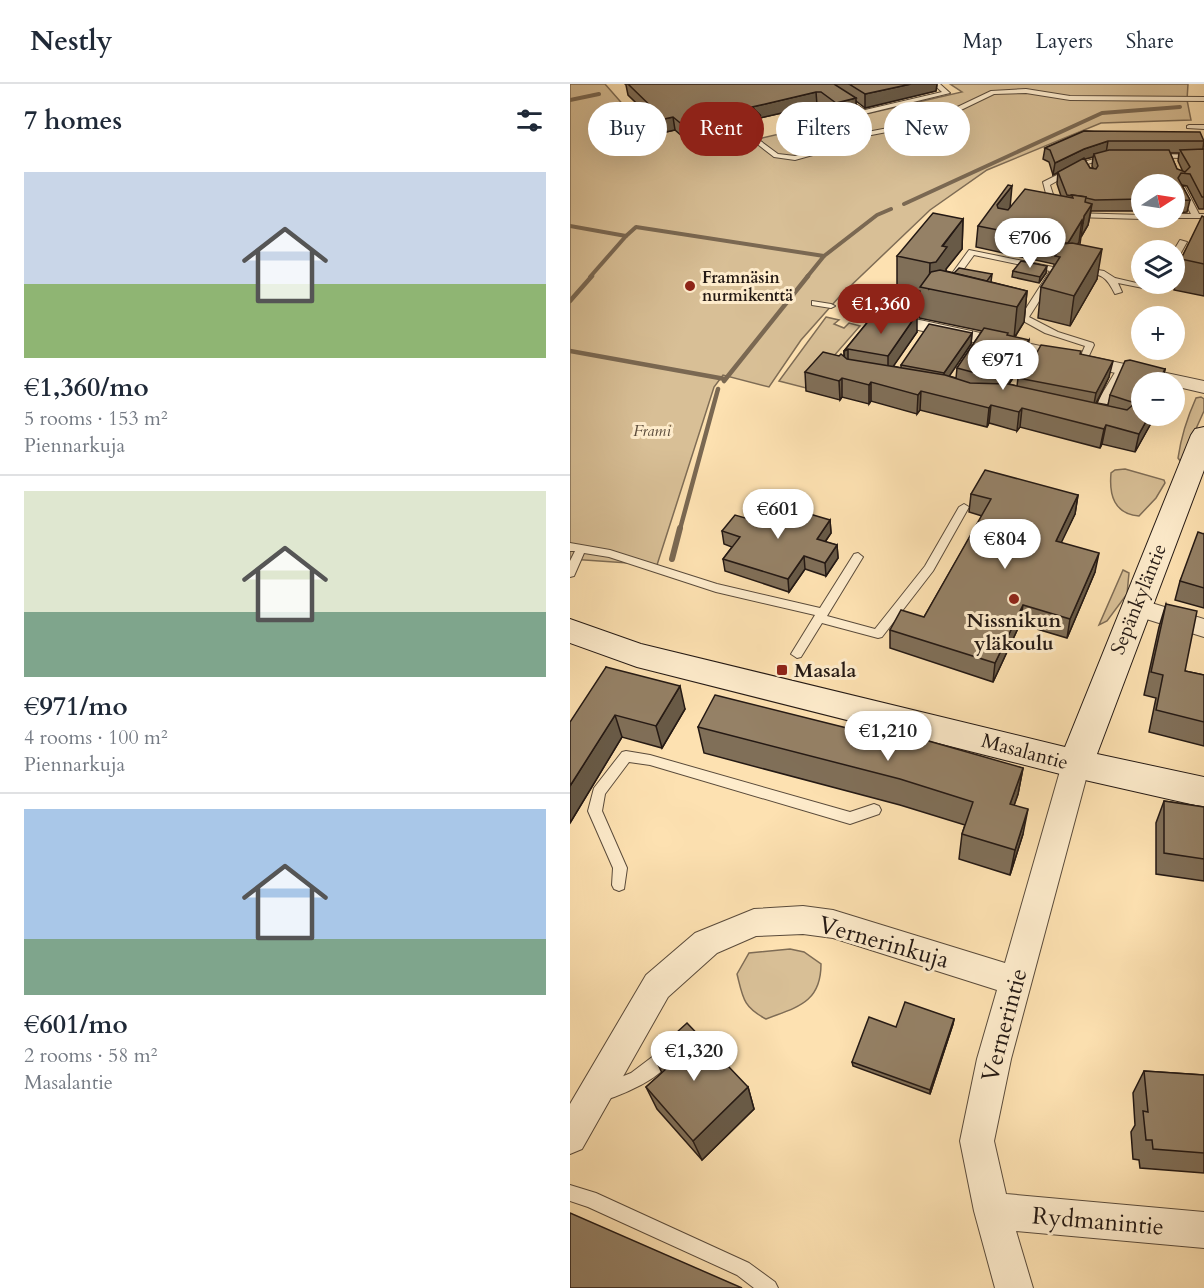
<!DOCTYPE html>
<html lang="en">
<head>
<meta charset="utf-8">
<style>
  body { margin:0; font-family:Cardo,serif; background:#f2f2f3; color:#1f2937; height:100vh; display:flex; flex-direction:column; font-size:22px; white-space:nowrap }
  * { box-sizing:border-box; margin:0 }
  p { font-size:20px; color:#747a83 }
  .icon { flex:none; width:33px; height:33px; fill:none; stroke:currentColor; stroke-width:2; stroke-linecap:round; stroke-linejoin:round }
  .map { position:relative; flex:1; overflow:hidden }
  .sheet { display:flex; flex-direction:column; background:#fff; width:570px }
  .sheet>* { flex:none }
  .hud { position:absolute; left:18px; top:18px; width:525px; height:54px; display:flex; gap:12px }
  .needle { width:39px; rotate:78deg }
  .controls { position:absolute; left:561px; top:90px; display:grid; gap:12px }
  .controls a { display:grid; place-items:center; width:54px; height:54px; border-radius:50%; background:#fff; box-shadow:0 6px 24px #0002; font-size:30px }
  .price { position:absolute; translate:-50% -51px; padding:0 14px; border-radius:21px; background:#fff; color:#222; font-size:20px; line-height:39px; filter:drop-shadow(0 2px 3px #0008) }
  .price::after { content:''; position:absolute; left:50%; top:36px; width:18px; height:14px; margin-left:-9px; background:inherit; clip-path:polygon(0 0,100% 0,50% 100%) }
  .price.active { background:#8f2418; color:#fff }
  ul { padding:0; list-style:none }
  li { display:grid; align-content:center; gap:12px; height:318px; padding:0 24px }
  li+li { border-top:2px solid #e0e1e3 }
  li span { display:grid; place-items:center; height:186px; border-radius:0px; color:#555 }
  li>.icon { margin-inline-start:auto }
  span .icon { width:108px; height:108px; fill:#fffc; stroke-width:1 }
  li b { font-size:26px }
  h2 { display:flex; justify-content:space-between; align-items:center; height:72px; padding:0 24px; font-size:26px }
  .pill { padding:0 21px; border-radius:27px; background:#fff; box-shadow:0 6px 24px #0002; font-size:21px; line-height:54px }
  .pill.active { background:#8f2418; color:#fff }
  header { display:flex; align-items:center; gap:36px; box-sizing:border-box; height:84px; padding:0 30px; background:#fff; border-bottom:2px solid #e0e1e3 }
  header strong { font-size:28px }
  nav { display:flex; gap:33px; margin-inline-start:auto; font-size:21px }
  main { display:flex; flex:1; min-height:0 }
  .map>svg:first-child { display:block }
  .green { fill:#d8bf96; stroke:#7e6c55; stroke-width:1.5 }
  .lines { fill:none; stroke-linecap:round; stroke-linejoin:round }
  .stream-far2 { stroke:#7a6852; stroke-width:4 }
  .stream-far1 { stroke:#7a6852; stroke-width:4.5 }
  .stream { stroke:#7a6852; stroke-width:6 }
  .lane-casing { stroke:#5a4b3b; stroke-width:2 }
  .street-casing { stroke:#5a4b3b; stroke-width:2 }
  .secondary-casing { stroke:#241914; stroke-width:2 }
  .lane { fill:#feeccc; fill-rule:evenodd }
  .street { fill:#feeccc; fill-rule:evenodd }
  .secondary { fill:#feeccc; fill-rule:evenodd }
  .wall { fill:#806f58; stroke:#241914; stroke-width:1.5; fill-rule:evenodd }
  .shaded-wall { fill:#685a47; stroke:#241914; stroke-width:1.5 }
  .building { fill:#958166; stroke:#241914; stroke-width:1.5 }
  .poi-dot { fill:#8f2418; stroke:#feeccc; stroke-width:2 }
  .labels { text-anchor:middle; stroke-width:6; stroke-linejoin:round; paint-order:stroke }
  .far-poi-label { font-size:16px; font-weight:bold; fill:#241914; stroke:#feeccc; text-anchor:start }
  .far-park-label { font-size:16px; font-style:italic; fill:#5a4b3b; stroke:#feeccc }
  .street-label { font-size:20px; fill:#241914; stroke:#feeccc }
  .poi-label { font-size:20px; font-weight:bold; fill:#241914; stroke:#feeccc }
  .near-street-label { font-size:24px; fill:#241914; stroke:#feeccc }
</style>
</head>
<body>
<header>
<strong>Nestly</strong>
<nav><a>Map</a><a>Layers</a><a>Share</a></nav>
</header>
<main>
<section class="sheet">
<h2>7 homes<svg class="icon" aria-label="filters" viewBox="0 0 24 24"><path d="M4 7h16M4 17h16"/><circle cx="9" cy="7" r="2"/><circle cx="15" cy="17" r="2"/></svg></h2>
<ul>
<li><span style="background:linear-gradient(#c9d6e8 60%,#8fb573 0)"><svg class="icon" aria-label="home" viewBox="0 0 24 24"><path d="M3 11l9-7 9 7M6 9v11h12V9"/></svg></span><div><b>€1,360/mo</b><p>5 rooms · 153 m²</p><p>Piennarkuja</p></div></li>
<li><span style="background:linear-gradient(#dfe7d0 65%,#7fa58c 0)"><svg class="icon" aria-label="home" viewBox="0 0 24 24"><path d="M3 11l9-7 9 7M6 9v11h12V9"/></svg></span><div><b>€971/mo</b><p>4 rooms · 100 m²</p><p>Piennarkuja</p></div></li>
<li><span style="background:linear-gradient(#a9c7e8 70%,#7fa58c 0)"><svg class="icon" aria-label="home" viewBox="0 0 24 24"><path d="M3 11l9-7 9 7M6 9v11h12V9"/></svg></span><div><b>€601/mo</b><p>2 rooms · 58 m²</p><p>Masalantie</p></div></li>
</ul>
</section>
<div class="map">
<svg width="634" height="1204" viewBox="0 0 634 1204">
  <rect width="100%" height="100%" fill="#fde1b1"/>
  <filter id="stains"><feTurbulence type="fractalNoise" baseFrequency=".00333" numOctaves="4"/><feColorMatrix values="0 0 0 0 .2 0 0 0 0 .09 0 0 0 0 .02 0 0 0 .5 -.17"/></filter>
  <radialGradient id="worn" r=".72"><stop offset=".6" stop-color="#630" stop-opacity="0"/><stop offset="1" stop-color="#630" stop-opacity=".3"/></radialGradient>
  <!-- green -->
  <g class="green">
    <path d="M0 0H35L70 40 142 24 175 58 392 8 380 0H618L617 16 621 36 531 39 417 86 360 126 270 212 231 256 199 303 153 291 144 303 87 481 0 475Z"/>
    <path d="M256 233 269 236 264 240 274 244 279 239 290 242 236 304 209 297Z"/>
    <path d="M631 313 634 315V327L611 378 608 374C611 353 617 334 626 314Z"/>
    <path d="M555 385 594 396 595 399 586 414 569 432C544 430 539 411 541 389L545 386Z"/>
    <path d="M553 486 559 489 557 510 537 537 529 541Z"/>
    <path d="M220 865 234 868 251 880C251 919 227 923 196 935 173 923 173 914 167 890L179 869Z"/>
  </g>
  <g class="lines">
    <!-- stream-far2 -->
    <g class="stream-far2">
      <path d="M0 16 29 10"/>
      <path d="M334 120 532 29 610 23"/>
      <path d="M0 142 56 152 66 143 254 172 237 193"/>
      <path d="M254 172 307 131 321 125"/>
      <path d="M20 193 56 152"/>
    </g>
    <!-- stream-far1 -->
    <g class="stream-far1">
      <path d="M0 217 22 192"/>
      <path d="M0 267 155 295"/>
      <path d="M154 297 238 192"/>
      <path d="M110 445 148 305"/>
    </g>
    <!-- stream -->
    <path class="stream" d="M102 475 110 444"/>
    <!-- lane casing -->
    <g class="lane-casing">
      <g id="lane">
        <path d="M249 0H256L295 26 372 8 363 0H370L380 9 294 30Z"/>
        <path d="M456 5 500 12 634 13V17L500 16 456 9 424 10 364 39 296 52 250 69 225 76 204 73 172 48 177 47 208 70 225 72 246 67 292 49 360 36 421 7Z"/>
        <path d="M619 41H634V45L617 44V42Z"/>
        <path d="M586 70 634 71V75L584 73 583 72Z"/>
        <path d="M539 71 542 73 541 74 517 80 480 101 487 123 480 125 473 98 513 78Z"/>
        <path d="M609 103H615L629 130H634V134H601H604V130H621L608 105Z"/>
        <path d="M501 129 572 131V134H575L572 135 504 133H501Z"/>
        <path d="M610 156 617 158 608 174 604 176V166Z"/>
        <path d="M399 166 488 184 489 186 459 233 488 248 523 259 524 261 516 278 513 279 509 276 515 262 475 249 435 227 439 224 453 229 480 187 404 171 385 197H379L378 195Z"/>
        <path d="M510 183 534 187 545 194 592 205 588 207 548 199 552 208 545 210C535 190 531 191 510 187Z"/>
        <path d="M365 210H368V214L345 220 331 238 324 236 339 216Z"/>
        <path d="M242 217 261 220 265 222 261 224 242 221Z"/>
        <path d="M551 282 555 285 539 315 534 331 537 333 532 336 524 332 529 315 547 285Z"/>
        <path d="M394 420 399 423 363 487 312 553 308 554 252 539 231 573 227 574 221 570 245 531 146 508 39 473 14 469 4 492 0 493V477L5 467H0V459L40 466 147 500 250 524 284 470 288 469 293 473 257 532 305 545 355 482 389 423Z"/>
        <path d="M56 667 80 671 280 728 304 720 309 722 311 726 309 730 280 740 80 681 59 678 35 710 32 727 57 784 54 805 49 807 44 805 42 801 43 784 18 727 24 704 52 668Z"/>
        <path d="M98 961 104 964 106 969C95 994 54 1010 30 1018L24 1016 22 1010 24 1004 61 989Z"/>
        <path d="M0 1101 26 1109 179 1179 205 1198 208 1204H184L167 1191 18 1123 0 1117Z"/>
      </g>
    </g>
    <!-- street casing -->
    <g class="street-casing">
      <g id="street">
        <path d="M345 235 634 297V309L604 302V298H587L339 244 336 240 339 236Z"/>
        <path d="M565 514 634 535V553L557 529 553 523 557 517Z"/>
        <path d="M506 669 516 672 520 680 441 975 424 1057 436 1110 634 1128V1164L446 1147 463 1204H425L404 1127 390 1057 407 975 427 906 263 854 233 850 186 852 147 869 98 913 12 1065 0 1070V1020L76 891 125 849 184 825 233 822 263 826 435 879 492 680 496 672Z"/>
      </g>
    </g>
    <!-- secondary casing -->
    <g class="secondary-casing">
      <path id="secondary" d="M634 343V386L527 670 634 693V723L506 694 67 583 0 559V535L71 560 495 663 621 351 625 345Z"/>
    </g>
    <!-- lane -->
    <use href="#lane" class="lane"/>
    <!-- street -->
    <use href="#street" class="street"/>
    <!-- secondary -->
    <use href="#secondary" class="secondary"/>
  </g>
  <!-- wall -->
  <g class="wall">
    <path d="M55 0H367L366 7 295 24 286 17V27L266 32 252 21H247L190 34 191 44 172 46 170 49 122 61 105 46 96 48 58 11 56 1Z"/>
    <path d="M514 47 634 56 633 65H634V125H629L617 102 612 101 620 116 617 128 604 129V100H572V127H521L518 141 511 153 510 160 527 195 500 242 468 234 471 203 484 183V180L406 163 408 142 440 123 491 112 487 100 488 88 493 86 483 91 479 78 473 75 475 64ZM600 69H609L608 77 613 88 607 85ZM523 73 522 82 523 84H520L514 75Z"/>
    <path d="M634 133V212L604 206 611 175Z"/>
    <path d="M393 135 392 165 376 185V187L384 189 422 190 421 198 457 207 454 238 445 253 457 274 439 300 447 302 448 294 511 270 539 293 527 319 538 321 540 311 595 285 592 298H572L585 332 565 368 532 360 530 364 450 343 447 347 419 339 417 343 350 326 347 330 301 317 299 320 272 313 270 316 236 307 235 288 269 272H274V267L305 229 347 248 323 282 331 284V281L402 249 401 260 379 292 386 294 387 284 412 247 349 234 350 207 327 202V172Z"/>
    <path d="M443 187 476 189 469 199 442 193Z"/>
    <path d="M401 410 508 411 505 430 491 458 525 488 497 554 450 540 423 598 320 564V546L354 533 412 432 399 428Z"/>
    <path d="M182 436H260L261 449 255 458 267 461 268 474 256 492 235 485 219 508 155 487 153 475 162 463 154 460 152 447Z"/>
    <path d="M634 449V524L605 516 610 497Z"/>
    <path d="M596 520 615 587 634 591V662L579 648 586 614 574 611 589 543Z"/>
    <path d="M36 583 115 625 92 664 52 653 0 739Z"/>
    <path d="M128 643 345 661 453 684 448 710 444 721 453 750 440 791 389 775 392 750 395 741 330 721 134 669Z"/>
    <path d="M594 717 634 723V797L586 790V739Z"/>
    <path d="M384 935 383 940 360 1010 283 982 282 978 326 943Z"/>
    <path d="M83 970 178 1003 184 1025 132 1076 87 1025 76 1003 92 989Z"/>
    <path d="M574 987 634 991V1089L570 1084 569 1076 563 1075 561 1048 565 1041 563 1009Z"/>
  </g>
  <!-- shaded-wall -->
  <g class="shaded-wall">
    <path d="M341 0H367L366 7 295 24V10Z"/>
    <path d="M246 8 247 21 190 34V31L182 23Z"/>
    <path d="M286 14V27L266 32V19Z"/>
    <path d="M170 32 172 46 170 49 122 61 120 47Z"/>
    <path d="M103 33 105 46 96 48 94 35Z"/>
    <path d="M538 57 536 69 524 70 523 73 512 76 483 91 485 79 514 65Z"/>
    <path d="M442 102 440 124 425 143 427 121Z"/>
    <path d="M522 120 518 141 511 153 514 132Z"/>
    <path d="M393 135 392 165 376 185V193L359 205 360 179Z"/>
    <path d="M512 136 509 158 495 181 498 159Z"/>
    <path d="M532 165 527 195 500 242 504 212Z"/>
    <path d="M477 182 476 189 469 199 470 193Z"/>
    <path d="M457 207 454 238 444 254 447 223Z"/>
    <path d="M347 230V248L318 290V272Z"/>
    <path d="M402 249 401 260 374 300V289Z"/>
    <path d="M459 256 457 274 433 308 435 289Z"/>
    <path d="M278 265V283L275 285 274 267Z"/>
    <path d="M543 277 539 293 523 325 526 309Z"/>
    <path d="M595 285 592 298H588Z"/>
    <path d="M272 294V313L270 316 269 297Z"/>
    <path d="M301 298V317L299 320V301Z"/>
    <path d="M351 307 350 326 347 330 348 311Z"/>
    <path d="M421 321 419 339 417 343 419 324Z"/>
    <path d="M452 324 450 343 447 347 449 328Z"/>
    <path d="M579 332H585L565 368 569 350Z"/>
    <path d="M536 341 532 360 530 364 534 345Z"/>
    <path d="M508 411 505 430 483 476 486 457Z"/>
    <path d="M260 436 261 449 248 468 247 455Z"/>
    <path d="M267 461 268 474 256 492 255 479Z"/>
    <path d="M529 469 525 488 497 554 500 535Z"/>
    <path d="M234 472 235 485 219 508 218 495Z"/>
    <path d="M453 521 450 540 423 598 425 579Z"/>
    <path d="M110 602 115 625 92 664 86 642Z"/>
    <path d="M45 631 52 653 0 739V702Z"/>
    <path d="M453 684 448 710 436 745 440 720Z"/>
    <path d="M458 725 453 750 440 791 445 766Z"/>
    <path d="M384 935 383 940 360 1010V1006Z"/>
    <path d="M178 1003 184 1025 132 1076 123 1057Z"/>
  </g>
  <!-- building -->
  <g class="building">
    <path d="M58 0H264L286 14 266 19 251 8H246L182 23 190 31 170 32 169 36 120 47 103 33 94 35Z"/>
    <path d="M279 0H341L295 10Z"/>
    <path d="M514 47 630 48 634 57H538L514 65 485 79 480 66 475 64Z"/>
    <path d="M634 65V113H632L620 90 611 89 608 94 620 116 604 117V100H572V115L525 116 516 114V113L502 111 503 112 497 111 488 88 514 74 520 84 526 85 528 82 524 70 539 66H599L607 85 615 88 620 83 610 66Z"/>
    <path d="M438 101 442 102 427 121 428 124 438 126 455 105 503 114 502 111 516 113 515 118 522 120 514 132 513 140 512 136 498 159H494L408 142Z"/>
    <path d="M363 129 393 135 372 162 377 163 366 178 360 179 327 172Z"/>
    <path d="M632 132 634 133V180L611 175Z"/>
    <path d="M502 159 532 165 504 212 471 203 490 173 485 172 493 160Z"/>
    <path d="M451 177 477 182 470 193 443 187Z"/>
    <path d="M389 184 422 190 417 197 384 189Z"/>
    <path d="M370 186 457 207 447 223 350 203 361 188Z"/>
    <path d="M305 229 334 236 339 230H347L318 272 278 265 274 267Z"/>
    <path d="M359 240 402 249 374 289 331 281Z"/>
    <path d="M414 244 438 249 437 251 459 256 435 289 402 288 387 284Z"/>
    <path d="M471 261 511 267 510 270 543 277 526 309 448 294 461 279Z"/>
    <path d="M253 268 269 272 271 270 277 275 375 291 400 299 438 300 557 326 565 319 540 311 555 277 560 276 595 285 588 298H572V332H579L569 350 536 341 534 345 452 324 449 328 421 321 419 324 351 307 348 311 301 298 299 301 272 294 269 297 235 288Z"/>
    <path d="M415 386 508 411 486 457 529 469 500 535 453 521 425 579 320 546 331 526 354 533 421 415 401 410Z"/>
    <path d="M196 417 260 436 247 455 267 461 255 479 234 472 218 495 153 475 170 453 152 447 165 431 182 436Z"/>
    <path d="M628 448 634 450V504L610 497Z"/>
    <path d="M596 520 627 527 615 587 634 591V638L586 626 593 591 581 588Z"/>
    <path d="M36 583 110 602 86 642 45 631 0 702V638Z"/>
    <path d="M145 611 345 661 348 654 453 684 440 720 458 725 445 766 392 750 403 718 330 695 128 643Z"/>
    <path d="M594 717 634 723V775L594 769Z"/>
    <path d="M335 918 384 935 360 1006 282 978 299 933 326 943Z"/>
    <path d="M117 939 178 1003 123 1057 76 1003 96 985 83 970Z"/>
    <path d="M574 987 634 991V1069L583 1065 582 1056H576L573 1027 578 1028Z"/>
    <path d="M0 1129 172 1204H0Z"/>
  </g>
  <!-- markers -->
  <g class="poi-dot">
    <circle cx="120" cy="202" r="6"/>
    <circle cx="444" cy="515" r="6"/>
    <rect x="206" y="580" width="12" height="12" rx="3"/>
  </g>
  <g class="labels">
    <!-- far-poi labels -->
    <g class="far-poi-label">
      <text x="132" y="199">Framnäsin<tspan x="132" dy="18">nurmikenttä</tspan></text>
    </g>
    <!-- far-park labels -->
    <g class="far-park-label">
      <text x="82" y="352">Frami</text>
    </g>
    <!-- street labels -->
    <g class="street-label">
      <text transform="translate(568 515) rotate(-68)" y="7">Sepänkyläntie</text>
      <text transform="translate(455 667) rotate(15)" y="7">Masalantie</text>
    </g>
    <!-- poi labels -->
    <g class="poi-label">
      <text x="444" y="543">Nissnikun<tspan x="444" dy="23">yläkoulu</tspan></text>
      <text x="224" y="593" text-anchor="start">Masala</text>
    </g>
    <!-- near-street labels -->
    <g class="near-street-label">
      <text transform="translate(314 858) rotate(16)" y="8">Vernerinkuja</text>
      <text transform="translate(434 941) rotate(-75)" y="8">Vernerintie</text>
      <text transform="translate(528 1137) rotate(5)" y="8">Rydmanintie</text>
    </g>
  </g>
  <rect width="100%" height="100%" filter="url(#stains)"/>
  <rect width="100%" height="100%" fill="url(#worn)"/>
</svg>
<div class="controls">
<a><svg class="needle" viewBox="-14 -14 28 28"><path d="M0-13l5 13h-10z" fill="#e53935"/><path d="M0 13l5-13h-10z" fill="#747a83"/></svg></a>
<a><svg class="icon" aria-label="layers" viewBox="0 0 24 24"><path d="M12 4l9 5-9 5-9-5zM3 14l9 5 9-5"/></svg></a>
<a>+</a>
<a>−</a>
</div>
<b class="price" style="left:460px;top:185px">€706</b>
<b class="price active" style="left:311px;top:251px">€1,360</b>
<b class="price" style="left:433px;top:307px">€971</b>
<b class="price" style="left:208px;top:456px">€601</b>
<b class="price" style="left:435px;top:486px">€804</b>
<b class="price" style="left:318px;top:678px">€1,210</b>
<b class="price" style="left:124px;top:998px">€1,320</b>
<div class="hud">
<a class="pill">Buy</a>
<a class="pill active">Rent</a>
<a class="pill">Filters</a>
<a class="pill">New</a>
</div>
</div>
</main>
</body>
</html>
